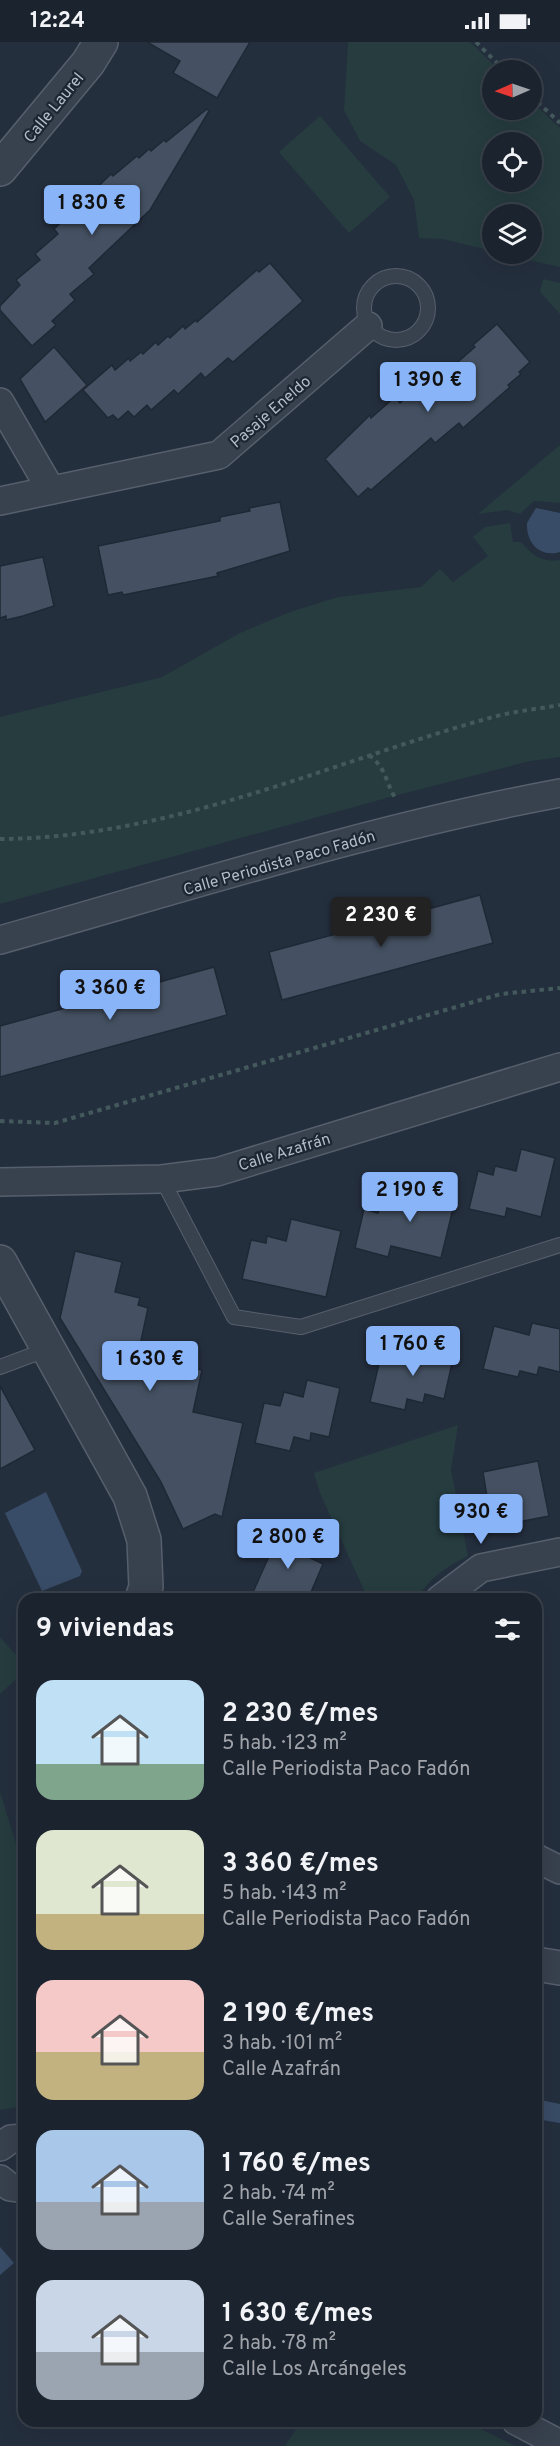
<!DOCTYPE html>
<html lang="es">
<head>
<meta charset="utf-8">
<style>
  body { margin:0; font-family:Overpass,sans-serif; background:#242b36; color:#f1f3f6; height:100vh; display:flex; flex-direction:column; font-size:22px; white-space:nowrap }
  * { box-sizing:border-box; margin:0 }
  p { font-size:20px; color:#a0a4aa }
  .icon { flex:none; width:33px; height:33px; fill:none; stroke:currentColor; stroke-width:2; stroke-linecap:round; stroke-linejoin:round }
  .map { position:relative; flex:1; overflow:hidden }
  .side { position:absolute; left:18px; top:1551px; width:524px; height:834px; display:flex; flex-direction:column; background:#1b232e; border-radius:18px; box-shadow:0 6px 24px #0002,0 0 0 2px #39404a }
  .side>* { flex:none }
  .needle { width:39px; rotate:268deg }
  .fabs { position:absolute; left:482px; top:18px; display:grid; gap:12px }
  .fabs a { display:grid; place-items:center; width:60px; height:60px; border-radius:50%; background:#1b232e; box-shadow:0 6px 24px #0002,0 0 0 2px #39404a; font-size:30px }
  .price { position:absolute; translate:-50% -51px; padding:0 14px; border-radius:6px; background:#8ab4f8; color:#111; font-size:20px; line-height:39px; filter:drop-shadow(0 2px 3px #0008) }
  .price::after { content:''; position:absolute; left:50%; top:36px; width:18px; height:14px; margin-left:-9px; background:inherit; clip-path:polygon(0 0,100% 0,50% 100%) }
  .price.on { background:#222; color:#fff }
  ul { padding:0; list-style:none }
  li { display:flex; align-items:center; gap:18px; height:150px; padding:0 18px }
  li span { display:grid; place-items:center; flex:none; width:168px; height:120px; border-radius:18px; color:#555 }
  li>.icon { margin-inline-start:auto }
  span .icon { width:72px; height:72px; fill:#fffc; stroke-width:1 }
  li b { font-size:26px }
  h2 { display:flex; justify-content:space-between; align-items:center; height:72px; padding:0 18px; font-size:26px }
  .status { display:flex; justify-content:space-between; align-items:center; height:42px; padding:0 30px; background:#1b232e; direction:ltr }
  .status svg { height:16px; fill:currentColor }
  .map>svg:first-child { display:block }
  .green { fill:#263c3f; fill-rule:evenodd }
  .water { fill:#394c67 }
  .building { fill:#455162; stroke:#1f2835; stroke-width:1.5 }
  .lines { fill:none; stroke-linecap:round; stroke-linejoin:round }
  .service-casing { stroke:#565f6c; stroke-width:16 }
  .minor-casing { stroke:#565f6c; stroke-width:30 }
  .tertiary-casing { stroke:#565f6c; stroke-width:36 }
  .path { stroke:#44595c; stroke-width:4; stroke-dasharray:4.5 4.5; stroke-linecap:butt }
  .service { stroke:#38414e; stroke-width:14 }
  .minor { stroke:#38414e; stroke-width:27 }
  .tertiary { stroke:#38414e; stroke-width:33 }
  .labels { text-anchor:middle; stroke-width:4.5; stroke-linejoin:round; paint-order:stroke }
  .street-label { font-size:16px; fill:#b4bcc9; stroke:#1d2633 }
</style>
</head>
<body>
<div class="status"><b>12:24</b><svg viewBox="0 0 49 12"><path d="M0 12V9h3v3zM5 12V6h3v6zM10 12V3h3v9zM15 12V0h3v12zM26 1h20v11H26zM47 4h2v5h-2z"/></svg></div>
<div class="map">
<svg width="560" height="2404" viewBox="0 0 560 2404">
  <rect width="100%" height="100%" fill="#242f3e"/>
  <!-- green -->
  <g class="green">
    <path d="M348 0H470L499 28H492V68H531V59L560 86V225L503 212H531V172H492V209L443 197 419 196 414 158 396 123 360 99 344 68ZM492 100H531V140H492Z"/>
    <path d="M320 74 390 155 349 191 279 110Z"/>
    <path d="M543 237 560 241V272L540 250Z"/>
    <path d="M560 403V461L534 459 520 472 507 468 478 472Z"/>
    <path d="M510 481 513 500H521C532 513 542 521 560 518V715L530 719 394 754 0 862V675L162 635 240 591 290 570 338 555 421 545 440 527 453 540 488 514 473 495 485 485Z"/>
    <path d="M458 1383 451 1428 468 1514C446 1525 430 1535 417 1557H368L320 1451 314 1431Z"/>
    <path d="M0 1595 24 1622V1630L0 1652Z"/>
    <path d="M0 1750 18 1808 24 1809V2064L0 2068Z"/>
    <path d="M301 2379H465L515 2404H285Z"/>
  </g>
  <!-- water -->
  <g class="water">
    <path d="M536 466 560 471V510C539 516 526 500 527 481Z"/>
    <path d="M46 1450 82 1529 80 1534 42 1549 5 1471Z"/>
    <path d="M536 2057 560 2062V2081L536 2077Z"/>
    <path d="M0 2205 14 2221 0 2233Z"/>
  </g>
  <!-- building -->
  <g class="building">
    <path d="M147 0H250L217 56 173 31 180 19Z"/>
    <path d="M207 67 209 69 150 168 89 226 94 232 70 252 75 258 52 279 56 283 32 304 0 268V264L20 243 16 238 40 218 35 212 58 192 54 187 111 132 113 134 137 114 139 116 149 107 151 109 164 98 166 100Z"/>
    <path d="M270 221 303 259 233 320 228 316 205 336 201 331 178 352 174 348 151 368 147 363 134 375 128 369 118 378 113 373 108 376 83 348 112 323 115 328 129 316 130 319 141 310 143 312 156 300 158 303 168 294 170 296 183 284 185 287 196 278 197 280 257 228 259 230Z"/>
    <path d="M497 282 530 320 519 330 521 332 508 343 510 345 463 386 459 381 435 401 431 396 371 448 368 446 358 455 325 417 370 373 371 376 395 355 400 361 423 340 428 346 475 305 473 303Z"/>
    <path d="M54 305 87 343 45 380 20 337Z"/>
    <path d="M280 460 290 509 217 531 218 534 123 553 122 550 108 553 98 504 220 479V475L250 469 249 466Z"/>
    <path d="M43 515 54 564 23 574 6 578V574L0 576V524Z"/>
    <path d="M480 853 493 901 282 958 269 910Z"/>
    <path d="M214 925 227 973 0 1035V984Z"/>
    <path d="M521 1107 555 1116 541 1175 507 1166 505 1175 469 1167 478 1129 493 1133 495 1124 516 1129Z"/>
    <path d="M406 1141 423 1146 424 1142 457 1150 441 1216 391 1204 388 1215 355 1206 364 1167 378 1171 380 1163 400 1167Z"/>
    <path d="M291 1177 341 1189 326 1255 242 1237 251 1198 266 1201 267 1194 286 1199Z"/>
    <path d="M75 1209 122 1220 115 1250 140 1256 138 1263 148 1266 138 1313 202 1328 193 1370 243 1381 222 1475 215 1472 183 1487 161 1440 60 1276Z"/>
    <path d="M532 1281 560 1287V1330L539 1325 537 1333 520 1329 518 1335 483 1327 494 1284 529 1293Z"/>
    <path d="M420 1299 455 1308 444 1357 425 1352 423 1361 407 1357 405 1368 370 1360 381 1313 415 1320Z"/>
    <path d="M307 1338 340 1346 329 1395 311 1391 310 1399 294 1395 290 1409 255 1401 264 1361 280 1364 284 1350 303 1355Z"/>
    <path d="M0 1344 35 1408 0 1427Z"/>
    <path d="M538 1419 549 1474 492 1485 483 1430Z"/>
    <path d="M282 1485 309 1497 302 1512 323 1522 308 1557H250Z"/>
  </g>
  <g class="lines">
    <!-- service casing -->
    <g class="service-casing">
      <g id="service">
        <circle cx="396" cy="266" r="32"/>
        <path d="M162 1137 234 1275 301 1285 560 1203"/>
        <path d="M0 1325 48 1307"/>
      </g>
    </g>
    <!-- minor casing -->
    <g class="minor-casing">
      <g id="minor">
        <path d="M0 360 51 448"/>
        <path d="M0 459 219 413 368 284"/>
        <path d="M0 898C185 846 371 786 560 751"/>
        <path d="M0 1140 162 1137 217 1130 560 1025"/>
        <path d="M440 1557 481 1526 560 1510"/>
        <path d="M536 1816 560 1828"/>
        <path d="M0 2105 11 2097 24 2096"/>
        <path d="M0 2137 10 2145 24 2147"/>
        <path d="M516 2379 560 2402"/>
      </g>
    </g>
    <!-- tertiary casing -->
    <g class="tertiary-casing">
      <g id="tertiary">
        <path d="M0 127 88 21 101 0"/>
        <path d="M0 1220 130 1454 144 1498 146 1545 142 1557"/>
        <path d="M536 1922 560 1926"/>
      </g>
    </g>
    <!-- path -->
    <g class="path">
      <path d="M476 0 504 28"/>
      <path d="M531 54 560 81"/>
      <path d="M369 713C386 726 385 738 395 756"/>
      <path d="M0 797C172 796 330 720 493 675 515 669 538 667 560 663"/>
      <path d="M0 1079 55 1081 501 952 560 946"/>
    </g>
    <!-- service -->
    <use href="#service" class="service"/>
    <!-- minor -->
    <use href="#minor" class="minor"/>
    <!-- tertiary -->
    <use href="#tertiary" class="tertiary"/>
  </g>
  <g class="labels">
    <!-- street labels -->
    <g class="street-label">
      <text transform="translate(53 65) rotate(-51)" y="6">Calle Laurel</text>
      <text transform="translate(270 369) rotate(-41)" y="6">Pasaje Eneldo</text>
      <text transform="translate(279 820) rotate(-16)" y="6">Calle Periodista Paco Fadón</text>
      <text transform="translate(284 1109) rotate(-17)" y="6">Calle Azafrán</text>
    </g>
  </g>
</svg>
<div class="fabs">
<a><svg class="needle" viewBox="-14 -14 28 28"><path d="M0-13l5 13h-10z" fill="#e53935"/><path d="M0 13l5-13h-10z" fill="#a0a4aa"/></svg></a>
<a><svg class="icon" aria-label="locate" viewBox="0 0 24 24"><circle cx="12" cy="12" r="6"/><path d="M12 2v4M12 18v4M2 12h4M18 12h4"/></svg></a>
<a><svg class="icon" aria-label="layers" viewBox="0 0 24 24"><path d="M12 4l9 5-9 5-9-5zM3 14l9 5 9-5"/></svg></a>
</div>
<b class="price" style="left:92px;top:194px">1 830 €</b>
<b class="price" style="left:428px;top:371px">1 390 €</b>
<b class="price on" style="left:381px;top:906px">2 230 €</b>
<b class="price" style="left:110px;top:979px">3 360 €</b>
<b class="price" style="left:410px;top:1181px">2 190 €</b>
<b class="price" style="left:413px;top:1335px">1 760 €</b>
<b class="price" style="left:150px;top:1350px">1 630 €</b>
<b class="price" style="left:481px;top:1503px">930 €</b>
<b class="price" style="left:288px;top:1528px">2 800 €</b>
<section class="side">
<h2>9 viviendas<svg class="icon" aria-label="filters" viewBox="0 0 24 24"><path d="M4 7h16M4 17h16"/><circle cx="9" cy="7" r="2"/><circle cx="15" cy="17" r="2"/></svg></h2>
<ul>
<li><span style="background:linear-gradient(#bfe0f5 70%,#7fa58c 0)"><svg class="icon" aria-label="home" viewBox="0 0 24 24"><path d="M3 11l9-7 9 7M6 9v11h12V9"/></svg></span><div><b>2 230 €/mes</b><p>5 hab. · 123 m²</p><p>Calle Periodista Paco Fadón</p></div></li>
<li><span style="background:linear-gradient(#dfe7d0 70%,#c2b280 0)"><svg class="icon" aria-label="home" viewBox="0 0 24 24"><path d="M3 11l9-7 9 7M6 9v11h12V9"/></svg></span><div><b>3 360 €/mes</b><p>5 hab. · 143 m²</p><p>Calle Periodista Paco Fadón</p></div></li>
<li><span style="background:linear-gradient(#f6c9c9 60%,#c2b280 0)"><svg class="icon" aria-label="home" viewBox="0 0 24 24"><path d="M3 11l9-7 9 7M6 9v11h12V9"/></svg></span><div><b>2 190 €/mes</b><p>3 hab. · 101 m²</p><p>Calle Azafrán</p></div></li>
<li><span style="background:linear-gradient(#a9c7e8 60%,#9aa5b1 0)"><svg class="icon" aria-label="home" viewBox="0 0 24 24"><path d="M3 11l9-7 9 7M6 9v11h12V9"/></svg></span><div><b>1 760 €/mes</b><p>2 hab. · 74 m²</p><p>Calle Serafines</p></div></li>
<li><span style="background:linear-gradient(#c9d6e8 60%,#9aa5b1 0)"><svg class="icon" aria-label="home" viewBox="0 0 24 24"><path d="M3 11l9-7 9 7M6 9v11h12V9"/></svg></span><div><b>1 630 €/mes</b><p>2 hab. · 78 m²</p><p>Calle Los Arcángeles</p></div></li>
</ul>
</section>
</div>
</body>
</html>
